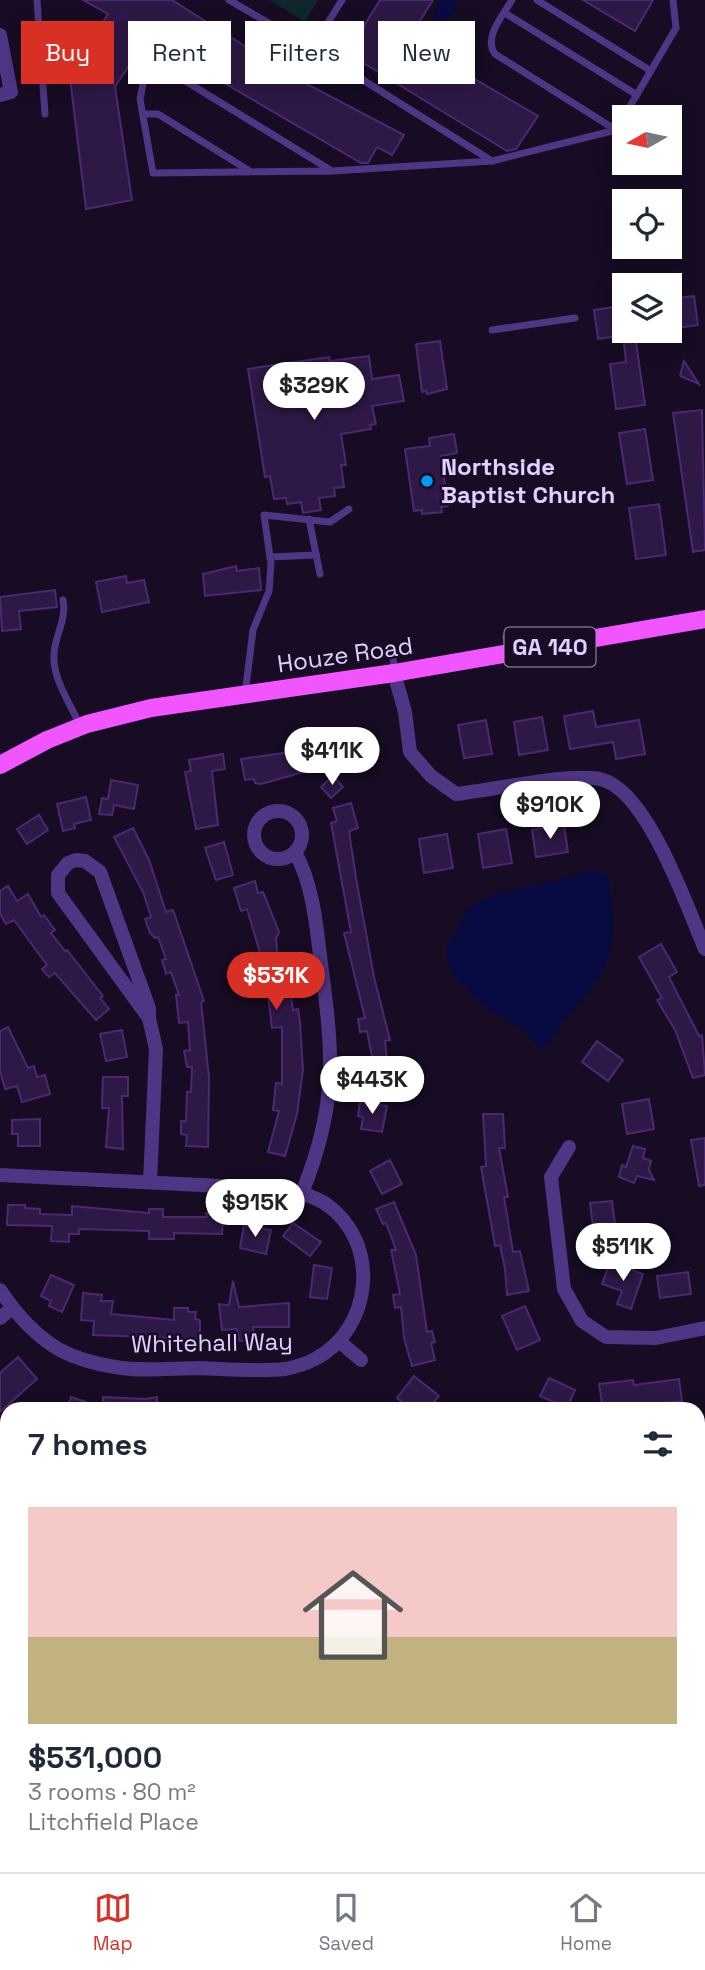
<!DOCTYPE html>
<html lang="en">
<head>
<meta charset="utf-8">
<style>
  body { margin:0; font-family:"Space Grotesk",sans-serif; background:#f2f2f3; color:#1f2937; height:100vh; display:flex; flex-direction:column; font-size:26px; white-space:nowrap }
  * { box-sizing:border-box; margin:0 }
  p { font-size:23px; color:#747a83 }
  .icon { flex:none; width:38px; height:38px; fill:none; stroke:currentColor; stroke-width:2; stroke-linecap:round; stroke-linejoin:round }
  .map { position:relative; flex:1; overflow:hidden }
  .details { position:absolute; left:0px; top:1402px; width:705px; height:471px; display:flex; flex-direction:column; background:#fff; border-radius:21px 21px 0 0; box-shadow:0 4px 18px #0003 }
  .details>* { flex:none }
  .banner { position:absolute; left:21px; top:21px; width:663px; height:63px; display:flex; gap:14px }
  .needle { width:46px; rotate:261deg }
  .tools { position:absolute; left:612px; top:105px; display:grid; gap:14px }
  .tools a { display:grid; place-items:center; width:70px; height:70px; border-radius:0px; background:#fff; box-shadow:0 4px 18px #0003; font-size:35px }
  .price { position:absolute; translate:-50% -60px; padding:0 16px; border-radius:24px; background:#fff; color:#222; font-size:23px; line-height:46px; filter:drop-shadow(0 2px 4px #0008) }
  .price::after { content:''; position:absolute; left:50%; top:42px; width:21px; height:16px; margin-left:-10px; background:inherit; clip-path:polygon(0 0,100% 0,50% 100%) }
  .price.selected { background:#d93025; color:#fff }
  ul { padding:0; list-style:none }
  li { display:grid; align-content:center; gap:14px; height:371px; padding:0 28px }
  li+li { border-top:2px solid #e0e1e3 }
  li span { display:grid; place-items:center; height:217px; border-radius:0px; color:#555 }
  li>.icon { margin-inline-start:auto }
  span .icon { width:126px; height:126px; fill:#fffc; stroke-width:1 }
  li b { font-size:30px }
  h2 { display:flex; justify-content:space-between; align-items:center; height:84px; padding:0 28px; font-size:30px }
  .pill { padding:0 24px; border-radius:0px; background:#fff; box-shadow:0 4px 18px #0003; font-size:24px; line-height:63px }
  .pill.selected { background:#d93025; color:#fff }
  .menu { display:flex; justify-content:space-around; align-items:center; height:98px; border-top:2px solid #e0e1e3; background:#fff; font-size:19px; color:#747a83 }
  .menu a { display:grid; justify-items:center; gap:4px }
  .menu .selected { color:#d93025 }
  .map>svg:first-child { display:block }
  .green { fill:#0f262d }
  .water { fill:#070b42 }
  .building { fill:#2e1845; stroke:#4c2872; stroke-width:2 }
  .lines { fill:none; stroke-linecap:round; stroke-linejoin:round }
  .lane { stroke:#4f3584; stroke-width:7 }
  .street { stroke:#4f3584; stroke-width:14 }
  .primary { stroke:#f155ff; stroke-width:18 }
  .poi-dot { fill:#0098f9; stroke:#170c23; stroke-width:2.5 }
  .labels { text-anchor:middle; stroke-width:5; stroke-linejoin:round; paint-order:stroke }
  .shield { fill:#170c23; stroke:#a594bd; stroke-width:2 }
  .shield-label { font-size:23px; font-weight:bold; fill:#e2ceff }
  .poi-label { font-size:24px; font-weight:bold; fill:#e2ceff; stroke:#170c23; text-anchor:start }
  .street-label { font-size:24px; fill:#e2ceff; stroke:#170c23 }
</style>
</head>
<body>
<div class="map">
<svg width="705" height="1872" viewBox="0 0 705 1872">
  <rect width="100%" height="100%" fill="#170c23"/>
  <!-- green -->
  <path class="green" d="M270 0H318L305 22Z"/>
  <!-- water -->
  <g class="water">
    <path d="M440 0H461L457 1 454 7 456 9 444 23 433 17Z"/>
    <path d="M589 872 608 874C617 941 618 963 570 1013 556 1028 559 1037 539 1050L525 1031 487 1009 457 980 448 962 446 949 469 908 489 896Z"/>
  </g>
  <!-- building -->
  <g class="building">
    <path d="M83 0H172L297 79 404 135 392 155 377 147 368 163H361L147 38 115 87 132 200 86 209 70 78 108 14Z"/>
    <path d="M380 0H433L408 40 538 116 516 149 507 151 347 53Z"/>
    <path d="M583 0H653L635 31Z"/>
    <path d="M694 296 698 325 670 329V299Z"/>
    <path d="M625 305V331H669L670 338 636 342 645 405 616 409 610 364 626 362 623 335 598 339 594 310Z"/>
    <path d="M440 341 447 389 427 394 426 391 422 392 416 344Z"/>
    <path d="M369 356 372 379 399 375 404 401 372 406 376 424 370 425 371 429 341 434 346 465H341L344 487 334 488 335 496 319 498 321 510 303 513 301 502 287 504 286 498 274 499 270 476 265 477 248 369 329 357 330 361Z"/>
    <path d="M684 361 699 384 680 376Z"/>
    <path d="M702 410 705 550 693 552 673 413Z"/>
    <path d="M645 429 653 480 627 484 619 433Z"/>
    <path d="M454 434 457 453 441 456 448 506 441 507 442 512 422 514V510L414 511 405 449 430 446 429 438Z"/>
    <path d="M659 504 666 555 636 559 629 508Z"/>
    <path d="M236 566 237 571 259 568 261 590 205 596 203 574Z"/>
    <path d="M126 576 127 583 144 580 149 602 102 612 96 582Z"/>
    <path d="M55 590 57 607 19 611 21 629 2 631 0 597Z"/>
    <path d="M593 711 596 727 639 720 645 754 616 759 613 742 570 749 564 716Z"/>
    <path d="M542 717 548 750 519 755 514 722Z"/>
    <path d="M486 720 492 754 464 758 458 725Z"/>
    <path d="M304 750 307 771 261 784 255 783 254 779 245 780 241 759Z"/>
    <path d="M337 751 349 764 317 769Z"/>
    <path d="M223 754 225 769 212 771 218 825 196 829 185 772 191 771 189 760Z"/>
    <path d="M333 776 343 787 331 798 321 787Z"/>
    <path d="M111 780 138 785 134 809 114 805 112 815 99 814 102 798 108 799Z"/>
    <path d="M86 797 91 820 74 824 75 828 63 831 57 804Z"/>
    <path d="M351 803 358 828 349 831 356 878 374 977 390 1040 385 1041 389 1078 386 1079 387 1084 367 1087 365 1071H369L368 1063 373 1062 367 1031 360 1032 358 1019 365 1018 344 933 351 932 331 823 337 821 333 808Z"/>
    <path d="M39 815 48 830 27 844 17 829Z"/>
    <path d="M564 825 568 852 536 857 532 830Z"/>
    <path d="M133 828 149 860 166 912 173 910 204 1001 201 1002 209 1077 208 1147 186 1146 187 1135 181 1134V1121H186L187 1092H191L192 1067H187L184 1051 190 1050 188 1022 179 1023 176 995H179L171 972 166 974 162 960 166 959 158 937 155 938 150 933 145 919 151 917 143 892 114 837Z"/>
    <path d="M506 829 512 863 483 868 478 834Z"/>
    <path d="M447 834 453 868 424 873 419 839Z"/>
    <path d="M224 842 233 875 216 880 205 848Z"/>
    <path d="M255 881 258 893 263 892 279 932 276 939 279 972 292 971 293 984H289L293 1010 298 1009 300 1022 303 1070 297 1114 285 1156 268 1152 279 1111 273 1110 276 1083 282 1084V1027L272 1028 267 987 254 989 250 958 261 956 247 909 241 911 234 888Z"/>
    <path d="M8 886 17 901 28 894 41 917 44 915 55 930 51 933 65 951 67 950 103 996 100 998 109 1009 96 1020 55 973 49 977 42 969 47 965 14 920 6 924 0 914V891Z"/>
    <path d="M661 944 677 972 669 977 699 1036 702 1035 705 1075 693 1078 675 1030 657 1000 662 998 639 957Z"/>
    <path d="M8 1027 28 1068 34 1066 37 1077 45 1075 50 1094 22 1102 17 1086 5 1089 0 1071V1031Z"/>
    <path d="M122 1030 127 1057 106 1061 100 1034Z"/>
    <path d="M597 1041 623 1060 608 1081 582 1062Z"/>
    <path d="M103 1077H128V1096H122L123 1149 106 1147 109 1108H102Z"/>
    <path d="M649 1099 654 1129 627 1134 622 1104Z"/>
    <path d="M360 1102 387 1106 382 1132 361 1129 363 1117 358 1116Z"/>
    <path d="M483 1114H503L505 1148H499L508 1197H504L513 1252 520 1251 529 1291 507 1295 505 1269 500 1245 495 1246 481 1167 486 1166Z"/>
    <path d="M40 1119V1146H18V1134H12V1120Z"/>
    <path d="M705 1138V1185L699 1186 691 1140Z"/>
    <path d="M633 1146 645 1149 643 1158 651 1161 649 1170 654 1180 637 1176 634 1183 619 1177 622 1165 626 1167Z"/>
    <path d="M390 1160 402 1184 382 1194 370 1171Z"/>
    <path d="M612 1201 617 1239 595 1241 590 1203Z"/>
    <path d="M394 1202 416 1255 427 1332 432 1331 435 1342 431 1343 435 1360 412 1366 404 1338 401 1307 395 1308 393 1295 400 1294 391 1250H396L386 1223 383 1224 376 1209Z"/>
    <path d="M8 1205H25V1208L40 1209V1214L72 1215V1206L149 1213V1209H163V1217H207L206 1213H223L222 1234 174 1233V1239H149V1231L79 1229V1234H69V1242L51 1241 52 1226 7 1225Z"/>
    <path d="M293 1223 321 1242 310 1256 283 1236Z"/>
    <path d="M244 1225 271 1230 266 1254 240 1248Z"/>
    <path d="M610 1262 643 1274 631 1309 617 1304 622 1291 602 1284Z"/>
    <path d="M314 1265 332 1268 327 1299 310 1297Z"/>
    <path d="M688 1272 691 1294 660 1298 657 1276Z"/>
    <path d="M51 1275 74 1285 62 1312 49 1306 51 1301 41 1296Z"/>
    <path d="M233 1281 239 1307 289 1303V1327H253L255 1340 239 1341 237 1329 222 1330 219 1304 229 1305Z"/>
    <path d="M83 1293 102 1295 101 1301H113L111 1314 174 1320V1308H188V1312H196L195 1319 200 1320V1339L93 1335 94 1321 81 1320Z"/>
    <path d="M525 1306 540 1340 517 1350 502 1316Z"/>
    <path d="M18 1357 37 1379 0 1412V1373Z"/>
    <path d="M414 1376 439 1396 430 1407 426 1404 422 1409H411L397 1398Z"/>
    <path d="M549 1378 575 1390 567 1408 540 1396Z"/>
    <path d="M679 1379 682 1401 603 1409 599 1384 633 1380 634 1385Z"/>
    <path d="M71 1397 101 1407V1409H68Z"/>
    <path d="M103 1397 146 1399 157 1397V1409H103Z"/>
  </g>
  <g class="lines">
    <!-- lane -->
    <g class="lane">
      <path d="M37 0 45 114"/>
      <path d="M229 0 312 48 342 0"/>
      <path d="M512 0C503 15 483 38 495 54L616 130"/>
      <path d="M537 0 651 71"/>
      <path d="M505 13 637 95"/>
      <path d="M312 48 492 161"/>
      <path d="M143 114H158L248 170"/>
      <path d="M332 171 156 63 144 79 140 99 153 173 332 171 492 161 616 130 676 28 673 0"/>
      <path d="M492 330 575 318"/>
      <path d="M309 519 320 574"/>
      <path d="M270 557 316 555"/>
      <path d="M63 600C67 619 55 635 54 654 52 679 71 704 80 726"/>
      <path d="M506 637 509 653"/>
      <path d="M393 655 394 671"/>
      <path d="M245 694 253 630 269 591 271 564 264 515 330 522 349 509"/>
    </g>
    <!-- street -->
    <g class="street">
      <path d="M0 35 11 92 0 95"/>
      <path d="M394 673 405 712 410 752 431 776 456 794C492 790 568 773 600 779 647 789 687 907 705 949"/>
      <circle cx="278" cy="835" r="24"/>
      <path d="M295 852C312 883 316 921 320 956 333 1052 339 1101 302 1193"/>
      <path d="M76 860 85 861 100 872 149 1008V1018L58 893V875L68 863Z"/>
      <path d="M149 1018 156 1049 150 1182"/>
      <path d="M569 1147 551 1177 564 1289 582 1321 606 1337 656 1338 705 1328"/>
      <path d="M0 1175 281 1189C296 1192 312 1195 326 1204 381 1242 373 1329 315 1359 306 1364 295 1367 285 1369 258 1372 228 1369 200 1368 173 1368 142 1372 115 1367 96 1364 77 1359 60 1350 35 1336 16 1314 0 1290"/>
      <path d="M0 1318 12 1308"/>
      <path d="M339 1341 361 1360"/>
      <path d="M698 1621 705 1623"/>
      <path d="M0 1711 7 1712"/>
      <path d="M347 1866 349 1872"/>
    </g>
    <!-- primary -->
    <path class="primary" d="M0 765 47 740 87 724 151 708 394 673 705 619"/>
  </g>
  <!-- markers -->
  <circle class="poi-dot" cx="427" cy="481" r="7"/>
  <g class="labels">
    <!-- shield labels -->
    <rect class="shield" x="504.5" y="627.5" width="91" height="39" rx="5"/>
    <g class="shield-label">
      <text x="550" y="655">GA 140</text>
    </g>
    <!-- poi labels -->
    <g class="poi-label">
      <text x="441" y="475">Northside<tspan x="441" dy="28">Baptist Church</tspan></text>
    </g>
    <!-- street labels -->
    <g class="street-label">
      <text transform="translate(345 655) rotate(-8)" y="8">Houze Road</text>
      <text transform="translate(212 1343) rotate(-1)" y="8">Whitehall Way</text>
    </g>
  </g>
</svg>
<div class="tools">
<a><svg class="needle" viewBox="-14 -14 28 28"><path d="M0-13l5 13h-10z" fill="#e53935"/><path d="M0 13l5-13h-10z" fill="#747a83"/></svg></a>
<a><svg class="icon" aria-label="locate" viewBox="0 0 24 24"><circle cx="12" cy="12" r="6"/><path d="M12 2v4M12 18v4M2 12h4M18 12h4"/></svg></a>
<a><svg class="icon" aria-label="layers" viewBox="0 0 24 24"><path d="M12 4l9 5-9 5-9-5zM3 14l9 5 9-5"/></svg></a>
</div>
<b class="price" style="left:314px;top:422px">$329K</b>
<b class="price" style="left:332px;top:787px">$411K</b>
<b class="price" style="left:550px;top:841px">$910K</b>
<b class="price selected" style="left:276px;top:1012px">$531K</b>
<b class="price" style="left:372px;top:1116px">$443K</b>
<b class="price" style="left:255px;top:1239px">$915K</b>
<b class="price" style="left:623px;top:1283px">$511K</b>
<div class="banner">
<a class="pill selected">Buy</a>
<a class="pill">Rent</a>
<a class="pill">Filters</a>
<a class="pill">New</a>
</div>
<section class="details">
<h2>7 homes<svg class="icon" aria-label="filters" viewBox="0 0 24 24"><path d="M4 7h16M4 17h16"/><circle cx="9" cy="7" r="2"/><circle cx="15" cy="17" r="2"/></svg></h2>
<ul>
<li><span style="background:linear-gradient(#f6c9c9 60%,#c2b280 0)"><svg class="icon" aria-label="home" viewBox="0 0 24 24"><path d="M3 11l9-7 9 7M6 9v11h12V9"/></svg></span><div><b>$531,000</b><p>3 rooms · 80 m²</p><p>Litchfield Place</p></div></li>
</ul>
</section>
</div>
<nav class="menu">
<a class="selected"><svg class="icon" aria-label="map" viewBox="0 0 24 24"><path d="M3 6l6-2 6 2 6-2v14l-6 2-6-2-6 2zM9 4v14M15 6v14"/></svg>Map</a>
<a><svg class="icon" aria-label="saved" viewBox="0 0 24 24"><path d="M7 4h10v16l-5-4-5 4z"/></svg>Saved</a>
<a><svg class="icon" aria-label="home" viewBox="0 0 24 24"><path d="M3 11l9-7 9 7M6 9v11h12V9"/></svg>Home</a>
</nav>
</body>
</html>
